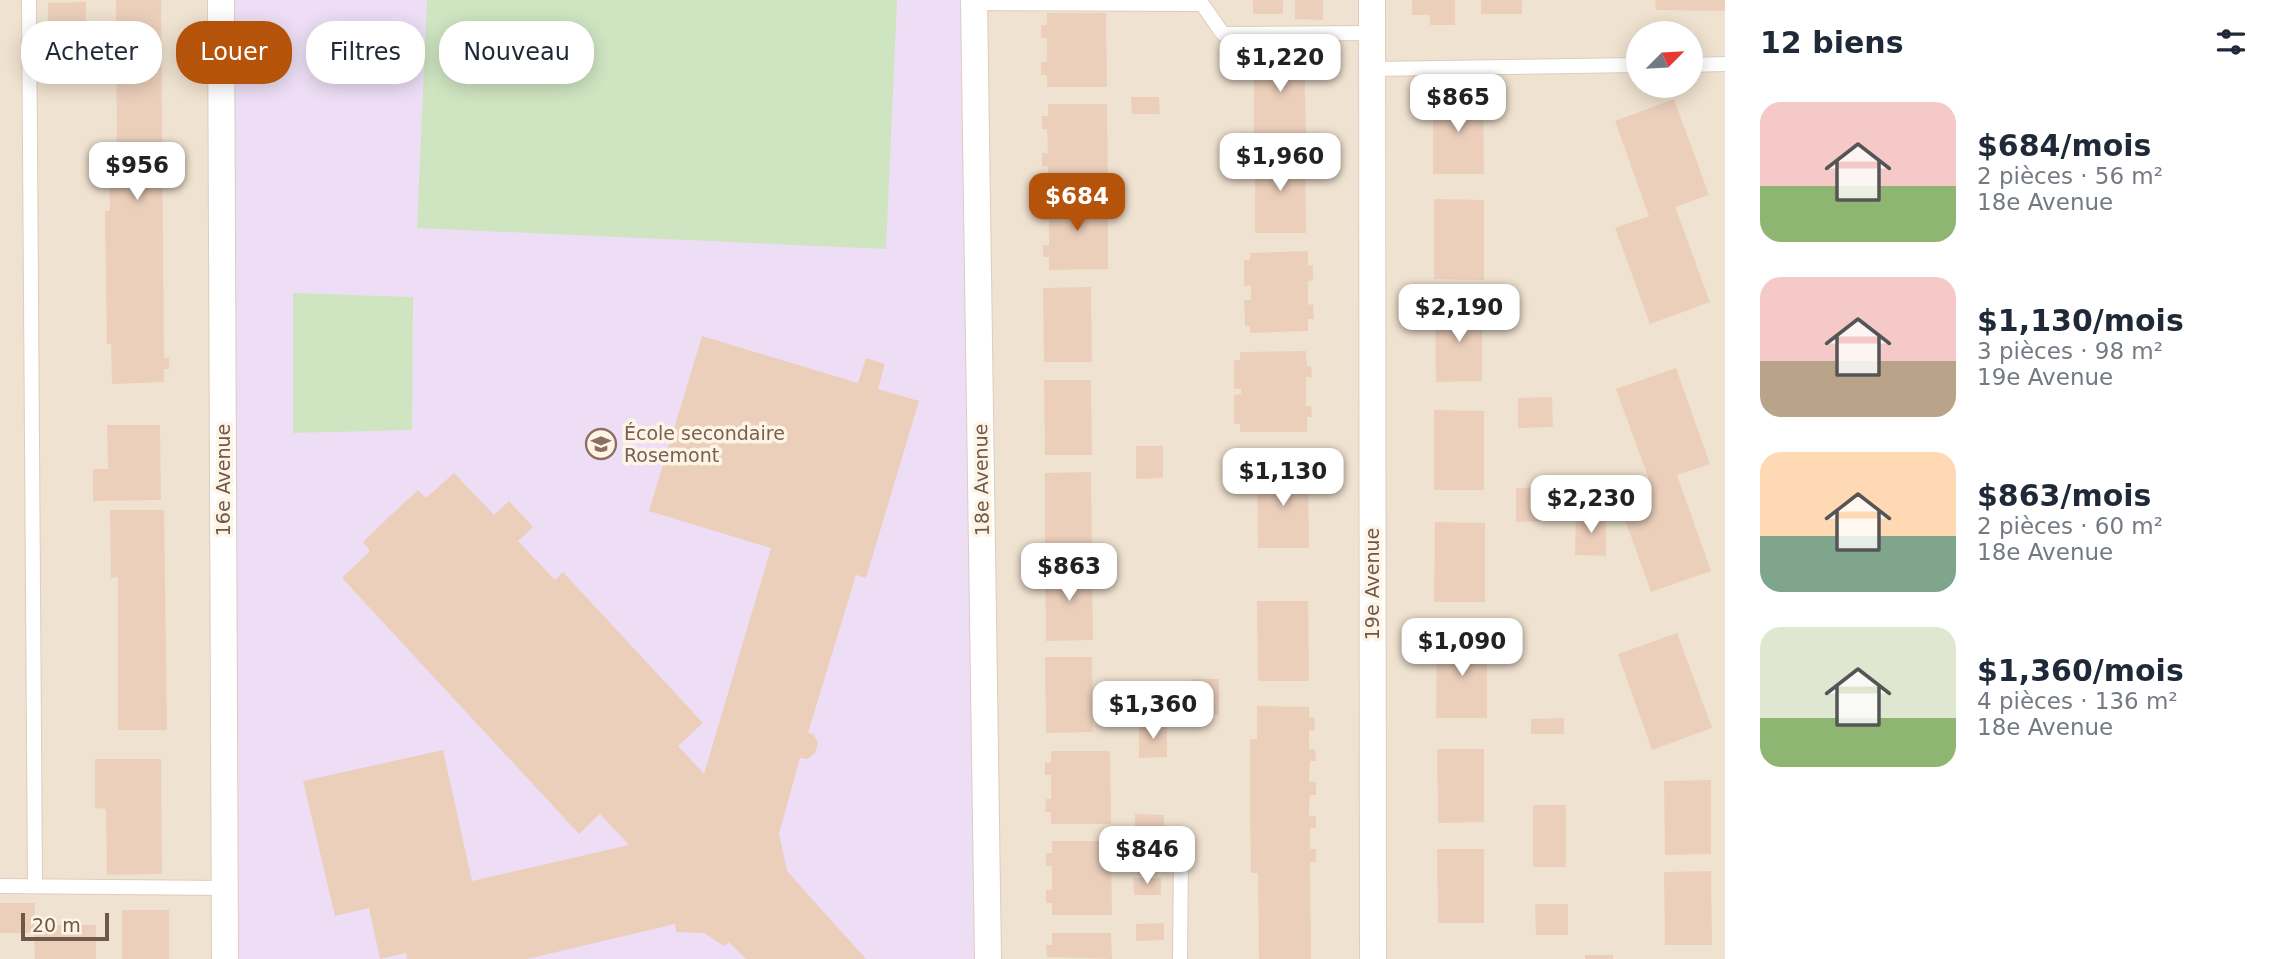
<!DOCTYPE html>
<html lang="fr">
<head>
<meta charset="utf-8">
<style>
  body { margin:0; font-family:"DejaVu Sans",sans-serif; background:#f2f2f3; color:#1f2937; height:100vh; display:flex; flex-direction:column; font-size:26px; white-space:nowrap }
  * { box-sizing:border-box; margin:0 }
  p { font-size:23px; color:#747a83 }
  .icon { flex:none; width:38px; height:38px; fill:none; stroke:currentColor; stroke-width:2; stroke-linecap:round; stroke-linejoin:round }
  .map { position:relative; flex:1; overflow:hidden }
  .sheet { display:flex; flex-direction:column; background:#fff; width:560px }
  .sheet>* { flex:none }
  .top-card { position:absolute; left:21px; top:21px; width:665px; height:63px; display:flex; gap:14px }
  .needle { width:46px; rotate:66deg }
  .fabs { position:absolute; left:1626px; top:21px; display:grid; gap:14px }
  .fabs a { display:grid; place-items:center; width:77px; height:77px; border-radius:50%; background:#fff; box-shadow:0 4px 18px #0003; font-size:35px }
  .scale { position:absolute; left:21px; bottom:18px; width:88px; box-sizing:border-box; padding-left:7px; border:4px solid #6d584a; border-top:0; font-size:19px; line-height:24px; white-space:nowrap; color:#6d584a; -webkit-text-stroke:5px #fdf4e6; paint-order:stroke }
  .price { position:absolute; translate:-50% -60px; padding:0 16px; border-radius:14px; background:#fff; color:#222; font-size:23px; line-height:46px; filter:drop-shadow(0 2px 4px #0008) }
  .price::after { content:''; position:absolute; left:50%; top:42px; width:21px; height:16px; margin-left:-10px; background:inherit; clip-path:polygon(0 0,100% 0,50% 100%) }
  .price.on { background:#b45309; color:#fff }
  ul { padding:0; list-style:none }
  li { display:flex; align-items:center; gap:21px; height:175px; padding:0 35px }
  li span { display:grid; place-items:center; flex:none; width:196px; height:140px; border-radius:21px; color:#555 }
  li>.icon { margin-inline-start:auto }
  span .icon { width:84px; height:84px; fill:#fffc; stroke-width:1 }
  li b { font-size:30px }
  h2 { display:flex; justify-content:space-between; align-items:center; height:84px; padding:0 35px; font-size:30px }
  .chip { padding:0 24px; border-radius:28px; background:#fff; box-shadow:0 4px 18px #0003; font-size:24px; line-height:63px }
  .chip.on { background:#b45309; color:#fff }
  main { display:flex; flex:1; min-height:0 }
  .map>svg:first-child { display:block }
  .residential { fill:#f0e2d0; fill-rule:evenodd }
  .education { fill:#eddef5 }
  .green { fill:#cfe5c1 }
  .building { fill:#eccfbb }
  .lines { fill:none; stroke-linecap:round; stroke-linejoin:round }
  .service-casing { stroke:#dccdbe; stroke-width:16 }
  .minor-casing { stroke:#dccdbe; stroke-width:28 }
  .service { stroke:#fff; stroke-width:14 }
  .minor { stroke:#fff; stroke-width:26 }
  .labels { text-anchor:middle; stroke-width:7; stroke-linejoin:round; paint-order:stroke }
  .education-label { font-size:19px; fill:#785e54; stroke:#fdf4e6; text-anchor:start }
  .street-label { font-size:19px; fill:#6d584a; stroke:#fdf4e6 }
</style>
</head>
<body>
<main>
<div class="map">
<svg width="1725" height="959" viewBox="0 0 1725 959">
  <rect width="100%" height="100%" fill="#f9f0e0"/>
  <!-- residential -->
  <path class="residential" d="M0 0H1725V959H0ZM1638 33H1690V86H1638Z"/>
  <!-- education -->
  <path class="education" d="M220 0H977L984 959H225Z"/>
  <!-- green -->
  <g class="green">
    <path d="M427 0H897L886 249 417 228Z"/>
    <path d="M293 293 413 297 412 430 293 433Z"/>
  </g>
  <!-- building -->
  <g class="building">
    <path d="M116 0H161L164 358H169V369H164V382L112 384 111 344H107L105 211H110L109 175H117Z"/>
    <rect x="1253" y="0" width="30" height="14"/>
    <path d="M1295 0H1323V20L1295 19Z"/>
    <path d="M1412 0H1455V25H1430V15H1412Z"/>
    <rect x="1481" y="0" width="41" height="14"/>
    <path d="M1655 0H1725V11L1656 10Z"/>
    <path d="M86 2V21H48V3Z"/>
    <path d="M1047 13H1106L1107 87H1047V75H1041V62H1047V38H1041V25H1047Z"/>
    <path d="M1254 54H1304L1306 134H1254Z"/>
    <path d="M1433 94H1483L1484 174H1433Z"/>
    <path d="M1131 97H1159L1160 114H1132Z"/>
    <path d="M1674 99 1709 195 1675 207 1710 302 1650 324 1615 228 1649 216 1615 121Z"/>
    <path d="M1048 104H1107L1108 178H1048V166H1042V153H1048L1047 129H1042V116H1048Z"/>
    <path d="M1305 153 1306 233H1255V154Z"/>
    <path d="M1048 196H1108V269L1049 270V257H1043V245H1049V220H1043V208H1048Z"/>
    <path d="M1434 199 1484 200V280L1434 279Z"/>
    <path d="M1308 251V266L1313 265V280L1308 281V305L1313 304 1314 319H1308V331L1250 333V326H1245L1244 300H1251V286H1244V260H1250V253Z"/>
    <path d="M1091 287 1092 362H1044L1043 288Z"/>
    <path d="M1482 307V381L1436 382 1435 308Z"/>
    <path d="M702 336 858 383 866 358 885 364 878 389 919 401 866 578 856 575 808 733 813 734 818 743 815 753 807 759 800 758 779 834 787 871 866 959H746L729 942 724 946 704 933 676 932 675 924 527 959H407L406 953 380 959 369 908 335 916 303 781 443 750 472 881 629 845 600 814 579 834 342 578 370 551 363 542 391 515 418 490 426 498 454 473 494 515 509 501 533 527 518 541 555 580 563 572 703 723 678 746 704 774 771 548 649 511Z"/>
    <path d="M1306 351 1307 366H1311L1312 377H1306V406H1311L1312 417H1307V432H1240V424H1234V395L1241 394V389H1234V360H1240V352Z"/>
    <path d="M1676 368 1710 464 1677 475 1711 571 1651 592 1617 497 1651 485 1616 389Z"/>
    <path d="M1044 380H1091L1092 455H1045Z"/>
    <path d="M1552 397 1553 427 1518 428V398Z"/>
    <path d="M1434 410 1484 411V490H1434Z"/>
    <path d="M107 425H160L161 500 93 501V469H108Z"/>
    <path d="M1136 446H1163V478L1136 479Z"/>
    <path d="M1257 468H1308L1309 548H1258Z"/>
    <path d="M1091 472 1092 547 1045 548V473Z"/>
    <path d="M1550 487V521L1516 522V488Z"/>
    <path d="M110 510H164L167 730H118V577L111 578Z"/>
    <path d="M1576 513 1606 514V556L1575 555Z"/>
    <path d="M1435 522 1485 523V602H1434Z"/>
    <path d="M1045 566H1092L1093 640 1046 641Z"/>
    <path d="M1257 601H1308L1309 681H1258Z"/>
    <path d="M1677 633 1712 728 1652 750 1618 654Z"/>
    <path d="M1437 638H1487V718H1436Z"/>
    <path d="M1045 657H1092L1093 732 1046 733Z"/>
    <rect x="1191" y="679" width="28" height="36"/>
    <path d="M1257 706 1309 707V717H1314L1315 730H1309V749H1315L1316 761H1310L1309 773V782H1316V795H1310L1309 806V816H1316V828H1310V849H1316V862H1310L1311 959H1259L1258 873H1251L1250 806V739H1257Z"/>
    <path d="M1564 718V734H1531V719Z"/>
    <path d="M1139 725H1167V757L1139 758Z"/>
    <path d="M1437 749H1484V822L1438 823Z"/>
    <path d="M1051 751H1110L1111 824H1051V812H1045L1046 799H1051V775H1045V762L1051 763Z"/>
    <path d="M95 759H161L162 874 107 875 106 809 95 808Z"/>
    <path d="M1711 780V854L1665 855 1664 781Z"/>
    <rect x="1533" y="805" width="33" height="62"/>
    <path d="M1135 814 1164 815V850H1135Z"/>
    <path d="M1052 841H1111L1112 915H1052V903H1046V890H1052V866H1046V853H1052Z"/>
    <path d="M1437 849H1484V923H1438Z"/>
    <path d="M1711 871 1712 945H1665L1664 872Z"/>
    <path d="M1133 878H1161V895H1134Z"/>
    <path d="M0 903H35L34 925H96V959H35L34 933H0Z"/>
    <path d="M1535 904H1568V935H1536Z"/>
    <rect x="122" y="910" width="47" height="49"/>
    <path d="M1164 923V940L1136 941V924Z"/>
    <path d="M1052 933H1111L1112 959 1047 957 1046 945H1052Z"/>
    <rect x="1585" y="955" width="28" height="4"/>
  </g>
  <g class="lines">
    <!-- service casing -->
    <g class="service-casing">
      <g id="service">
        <path d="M29 0 35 885"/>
        <path d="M974 3 1202 4 1223 34 1372 33"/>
        <path d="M1690 65 1725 64"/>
        <path d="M1371 69 1638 65"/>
        <path d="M0 886 225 888"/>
        <path d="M1180 959 1181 852"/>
      </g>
    </g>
    <!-- minor casing -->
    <g class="minor-casing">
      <g id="minor">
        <path d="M221 0 225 959"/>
        <path d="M974 0 988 959"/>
        <path d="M1372 0 1373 959"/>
      </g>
    </g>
    <!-- service -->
    <use href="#service" class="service"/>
    <!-- minor -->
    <use href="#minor" class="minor"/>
  </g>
  <!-- icons -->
  <defs>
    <g id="school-ring" transform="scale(1.575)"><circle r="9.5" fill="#fdf4e6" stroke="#8d6e63" stroke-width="1.5"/><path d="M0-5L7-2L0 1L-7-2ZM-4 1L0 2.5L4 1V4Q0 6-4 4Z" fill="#8d6e63"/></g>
  </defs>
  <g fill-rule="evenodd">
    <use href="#school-ring" x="601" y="444"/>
  </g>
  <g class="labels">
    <!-- education labels -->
    <g class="education-label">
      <text x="624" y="440">École secondaire<tspan x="624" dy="22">Rosemont</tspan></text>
    </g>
    <!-- street labels -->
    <g class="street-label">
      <text transform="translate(223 480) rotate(-90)" y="7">16e Avenue</text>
      <text transform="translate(981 480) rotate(-91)" y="7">18e Avenue</text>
      <text transform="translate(1372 584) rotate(-90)" y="7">19e Avenue</text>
    </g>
  </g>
</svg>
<div class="fabs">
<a><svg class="needle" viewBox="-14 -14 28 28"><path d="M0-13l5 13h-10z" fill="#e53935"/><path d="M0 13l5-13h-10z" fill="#747a83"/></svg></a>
</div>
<div class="scale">20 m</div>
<b class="price" style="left:1280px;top:94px">$1,220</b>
<b class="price" style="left:1458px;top:134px">$865</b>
<b class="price" style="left:1280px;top:193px">$1,960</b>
<b class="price" style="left:137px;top:202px">$956</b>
<b class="price on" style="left:1077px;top:233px">$684</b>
<b class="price" style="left:1459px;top:344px">$2,190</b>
<b class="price" style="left:1283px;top:508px">$1,130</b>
<b class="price" style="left:1591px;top:535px">$2,230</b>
<b class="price" style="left:1069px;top:603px">$863</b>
<b class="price" style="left:1462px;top:678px">$1,090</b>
<b class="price" style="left:1153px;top:741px">$1,360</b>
<b class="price" style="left:1147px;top:886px">$846</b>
<div class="top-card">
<a class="chip">Acheter</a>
<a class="chip on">Louer</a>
<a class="chip">Filtres</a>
<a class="chip">Nouveau</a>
</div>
</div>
<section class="sheet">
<h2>12 biens<svg class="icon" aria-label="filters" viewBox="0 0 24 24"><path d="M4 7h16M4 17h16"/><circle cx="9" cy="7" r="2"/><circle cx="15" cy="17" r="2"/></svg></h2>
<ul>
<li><span style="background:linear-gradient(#f6c9c9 60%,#8fb573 0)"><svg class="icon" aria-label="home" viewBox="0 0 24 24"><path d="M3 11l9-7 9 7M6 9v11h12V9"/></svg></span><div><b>$684/mois</b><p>2 pièces · 56 m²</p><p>18e Avenue</p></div></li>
<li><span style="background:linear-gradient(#f6c9c9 60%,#b9a48a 0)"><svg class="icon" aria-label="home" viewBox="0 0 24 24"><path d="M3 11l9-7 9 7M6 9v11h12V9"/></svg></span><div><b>$1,130/mois</b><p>3 pièces · 98 m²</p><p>19e Avenue</p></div></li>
<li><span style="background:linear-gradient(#ffd9b3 60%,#7fa58c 0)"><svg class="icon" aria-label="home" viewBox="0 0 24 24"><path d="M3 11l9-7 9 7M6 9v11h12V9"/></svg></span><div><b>$863/mois</b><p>2 pièces · 60 m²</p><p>18e Avenue</p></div></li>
<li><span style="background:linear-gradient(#dfe7d0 65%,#8fb573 0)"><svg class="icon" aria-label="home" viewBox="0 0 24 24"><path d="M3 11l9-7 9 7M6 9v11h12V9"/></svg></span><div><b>$1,360/mois</b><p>4 pièces · 136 m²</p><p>18e Avenue</p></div></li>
</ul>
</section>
</main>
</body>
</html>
